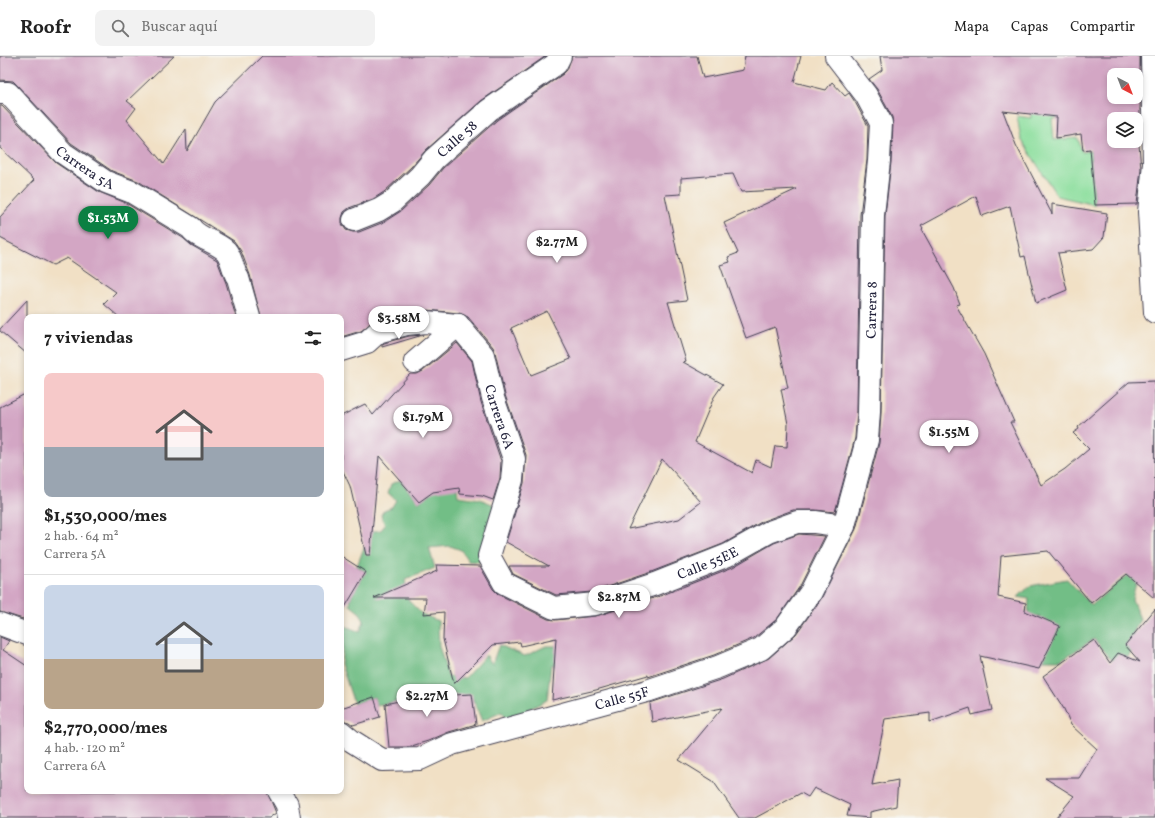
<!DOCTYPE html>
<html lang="es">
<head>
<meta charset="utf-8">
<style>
  body { margin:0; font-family:Vollkorn,serif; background:#f2f2f2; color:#222; height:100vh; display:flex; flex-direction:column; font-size:15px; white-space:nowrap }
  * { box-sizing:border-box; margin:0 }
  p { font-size:13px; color:#767676 }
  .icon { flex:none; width:22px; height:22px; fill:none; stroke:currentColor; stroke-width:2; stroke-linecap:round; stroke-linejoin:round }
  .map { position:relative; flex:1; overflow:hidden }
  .sheet { position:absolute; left:24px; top:258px; width:320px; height:480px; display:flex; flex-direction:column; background:#fff; border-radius:8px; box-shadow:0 2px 6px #0003 }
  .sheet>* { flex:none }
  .needle { width:26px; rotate:138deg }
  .fabs { position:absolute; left:1107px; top:12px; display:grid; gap:8px }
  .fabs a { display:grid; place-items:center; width:36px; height:36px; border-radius:8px; background:#fff; box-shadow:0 2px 6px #0003; font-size:20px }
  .price { position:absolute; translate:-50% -34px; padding:0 9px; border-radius:14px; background:#fff; color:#222; font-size:13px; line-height:26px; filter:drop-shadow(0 1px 2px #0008) }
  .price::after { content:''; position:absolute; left:50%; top:24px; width:12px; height:9px; margin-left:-6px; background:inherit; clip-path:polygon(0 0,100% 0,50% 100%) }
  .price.current { background:#0b8043; color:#fff }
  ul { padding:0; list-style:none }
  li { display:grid; align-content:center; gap:8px; height:212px; padding:0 20px }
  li+li { border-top:1px solid #e0e0e0 }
  li span { display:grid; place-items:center; height:124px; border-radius:8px; color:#555 }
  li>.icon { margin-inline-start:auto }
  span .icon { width:72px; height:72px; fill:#fffc; stroke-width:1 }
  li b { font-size:17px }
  h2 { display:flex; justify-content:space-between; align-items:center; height:48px; padding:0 20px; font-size:17px }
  header { display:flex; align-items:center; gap:24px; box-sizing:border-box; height:56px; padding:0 20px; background:#fff; border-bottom:1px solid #e0e0e0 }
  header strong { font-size:19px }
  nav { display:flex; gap:22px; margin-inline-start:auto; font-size:14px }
  .search { width:280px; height:36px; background:#f2f2f2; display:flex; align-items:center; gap:10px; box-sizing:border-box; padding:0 14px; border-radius:8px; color:#767676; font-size:15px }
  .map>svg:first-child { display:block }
  .green { fill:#8edf9f; stroke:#58806d }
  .forest { fill:#72be86; stroke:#4a7060 }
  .building { fill:#d3a6c4; fill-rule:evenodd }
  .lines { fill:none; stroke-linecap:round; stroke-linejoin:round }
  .street-casing { stroke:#413e50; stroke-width:24 }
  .secondary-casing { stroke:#413e50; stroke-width:24 }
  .street { stroke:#fff; stroke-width:22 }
  .secondary { stroke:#fff; stroke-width:22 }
  .labels { text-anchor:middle; stroke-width:3; stroke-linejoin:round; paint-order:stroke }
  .street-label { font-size:14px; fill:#22223b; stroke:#f6f6f2 }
</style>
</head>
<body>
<header>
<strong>Roofr</strong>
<div class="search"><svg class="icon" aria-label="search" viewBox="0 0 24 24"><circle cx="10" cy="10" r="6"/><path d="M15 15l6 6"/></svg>Buscar aquí</div>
<nav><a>Mapa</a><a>Capas</a><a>Compartir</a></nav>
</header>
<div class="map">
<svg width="1155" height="762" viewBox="0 0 1155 762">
  <rect width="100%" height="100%" fill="#f6f6f2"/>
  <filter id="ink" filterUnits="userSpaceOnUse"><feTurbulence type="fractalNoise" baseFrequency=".025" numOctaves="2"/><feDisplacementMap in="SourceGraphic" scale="8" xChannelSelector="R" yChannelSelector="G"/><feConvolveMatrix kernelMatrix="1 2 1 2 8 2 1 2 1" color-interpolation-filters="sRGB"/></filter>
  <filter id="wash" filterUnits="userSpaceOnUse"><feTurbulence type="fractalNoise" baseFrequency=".012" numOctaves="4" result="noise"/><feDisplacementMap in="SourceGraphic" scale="16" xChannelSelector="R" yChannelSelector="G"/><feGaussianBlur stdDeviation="0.9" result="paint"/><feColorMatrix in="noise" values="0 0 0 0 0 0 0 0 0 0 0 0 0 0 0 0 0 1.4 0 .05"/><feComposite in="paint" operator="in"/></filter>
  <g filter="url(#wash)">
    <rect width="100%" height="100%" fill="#f1e0c5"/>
    <!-- green -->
    <path class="green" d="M1030 46 1063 61 1052 63 1054 84 1078 82 1082 96 1090 95 1095 149 1057 140 1021 83 1017 60 1031 62Z"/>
    <!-- forest -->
    <g class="forest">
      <path d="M400 424 419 446 438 432H457L458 440 480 443 497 450 481 506 468 505 461 494 450 490 429 492 435 512 405 524 409 545 422 558 438 565 439 590 448 620 465 622 486 599 492 608 499 589 525 600 546 590H569L588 607 551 609 547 644 506 665 502 656 482 665 472 641 434 646 401 645 376 649 374 641 354 648 341 608 345 570 360 576 364 565 360 557 350 549 351 541 366 516 357 510 370 476 381 474 385 469 381 459 384 454 392 451 396 444 388 437 391 428Z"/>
      <path d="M1141 508 1132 543 1140 563 1130 584 1138 587 1124 606 1118 611 1094 583 1061 604H1037L1029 583 1040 560H1028L1029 543 1018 541 1030 530 1067 523 1091 549Z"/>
    </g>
    <g id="blocks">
      <!-- building -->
      <g class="building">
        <path d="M0 0H174L127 45 136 52 127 64 164 108 186 73 187 95 215 46 262 0H546L481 45 426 94 411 111 384 136 373 143 349 152 344 156 342 162V168L346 174 353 176H359L384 166 401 155 429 129 443 112 497 64 563 18 567 14 572 0H697L703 22 743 14 745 0H801L794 26 826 34 832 26 845 40 849 37 855 46 868 70 867 104 860 159 857 355 855 382 835 456 815 454H793L763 465 723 488 651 516 592 536 556 539 513 518 509 510H549L506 486 524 427 526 399 505 339 495 296 493 291 468 261 459 257 427 254 406 256 375 264 361 275 341 281V261H261L250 219 241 195 234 185 138 125 112 115 71 87 17 29 13 25 0 24ZM733 118 741 136 797 133 724 167 738 197 728 201 730 206 720 209 746 282 775 271 788 332 781 333 788 368 787 391 775 390 771 411 756 404 752 417 695 386 714 341 723 328 683 306 686 305 668 246 687 244 665 139 681 138V122ZM547 255 571 303 531 319 511 272ZM662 403 701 446 679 463 628 473Z"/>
        <path d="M880 0H1140V50L1139 88 1141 113 1137 148 1095 149 1090 93 1083 94 1081 78 1056 82 1057 61 1003 55 1016 89 1052 158V148L1107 157 1104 181 1093 193 1058 197 1067 234 1036 247 1025 200 1021 201 1010 150 982 160 976 140 921 170 923 173 922 174 954 232 960 248 956 249 984 298 1014 366H1010L1041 429 1065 413 1089 393 1073 377 1079 373 1078 371 1129 326 1155 325 1154 542 1126 518 1091 547 1048 495 1001 500 998 541 1026 547 1025 555 1060 570 1039 613 980 600 992 654 972 659 970 652 930 666V657L885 663 872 729 898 724 896 750 870 756V762L847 760 850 749 814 732 808 741 801 737 755 762H739L713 725 679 704 722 652 652 666 650 647 723 623 769 602 796 578 821 543 856 473 879 387 881 357 885 160 891 106 893 68 892 61 877 33 869 23 882 14ZM1114 19H1136V41H1114ZM1114 63H1136V85H1114Z"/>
        <path d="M0 50H2L56 107 99 136 126 147 183 182 191 189 217 204 226 227 236 261H119L104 248 116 236 67 202 53 209 0 182V161L34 124 0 92Z"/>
        <path d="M27 244V298L0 275V273Z"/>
        <path d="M423 279 382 291V289L384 287 409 280Z"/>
        <path d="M457 287 472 305 481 346 501 405 500 422 493 444 482 440 460 438 459 432 433 436 419 446 379 400 370 499H366L350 430 341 411V360L365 348 373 359 410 318H417L423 315Z"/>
        <path d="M27 337V557L23 563 0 556V351Z"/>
        <path d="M799 478 825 480 800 530 777 563 754 582 714 599 648 621V619L596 634 552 644 556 582 521 590 520 586 493 589 454 628 443 583 444 556 424 558 426 542H374L437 515 436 509 480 510 493 533 498 538 548 563 555 564 596 560 660 540 733 511 774 487Z"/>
        <path d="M341 500 366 516 341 558Z"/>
        <path d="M1155 553V762H1056L1074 740 1045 722H1079L1097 693 1071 669 1064 653 1043 620 1094 584 1110 607 1118 597 1140 606 1125 589Z"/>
        <path d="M0 581 9 585 3 594 27 610V735H267L276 757 269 762H0Z"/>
        <path d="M472 638 476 668 449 676 428 685 408 691H389L385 648 417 641Z"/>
        <path d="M374 641 380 661 353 669 349 666 341 664V652Z"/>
      </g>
    </g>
  </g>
  <g filter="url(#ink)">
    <use href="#blocks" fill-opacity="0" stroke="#413e50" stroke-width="1"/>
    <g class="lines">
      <!-- street casing -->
      <g class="street-casing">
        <g id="street">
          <path d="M1152 0 1154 107 1149 156 1155 256"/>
          <path id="s1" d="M0 37H8L63 97 106 126 132 136 191 172C197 182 217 186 226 195 231 201 233 212 236 219L238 222 249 261"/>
          <path id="s2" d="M354 164 379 154 392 146 420 120 434 103 489 54 556 8 560 0"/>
          <path id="s3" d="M458 269 483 299 493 342 514 403 512 424 489 500 504 527 554 552 595 548 655 528 728 499 769 476 797 466H815L844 470"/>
          <path d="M341 294 367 286 378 276 407 268 426 266 458 269"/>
          <path d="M415 306 458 269"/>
          <path d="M279 735 287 749 289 762"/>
        </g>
      </g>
      <!-- secondary casing -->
      <g class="secondary-casing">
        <g id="secondary">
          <path d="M0 568 27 578"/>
          <path id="s4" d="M341 676 352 685 382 704 420 703 452 688 647 635 718 611 761 593 786 571 811 536 844 470 867 384 869 356 873 159 879 105 881 67 866 39 836 0"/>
        </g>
      </g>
      <!-- street -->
      <use href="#street" class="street"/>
      <!-- secondary -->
      <use href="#secondary" class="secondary"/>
    </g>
  </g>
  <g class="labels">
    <!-- street labels -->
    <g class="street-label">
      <text dy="5" stroke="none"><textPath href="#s2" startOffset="133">Calle 58</textPath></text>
      <text dy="5" stroke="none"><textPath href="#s1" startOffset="116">Carrera 5A</textPath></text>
      <text dy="5" stroke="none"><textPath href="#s4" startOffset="816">Carrera 8</textPath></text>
      <text dy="5" stroke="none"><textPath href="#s3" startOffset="103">Carrera 6A</textPath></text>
      <text dy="5" stroke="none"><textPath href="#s3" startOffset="496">Calle 55EE</textPath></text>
      <text dy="5" stroke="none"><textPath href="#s4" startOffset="299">Calle 55F</textPath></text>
    </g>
  </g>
</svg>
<div class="fabs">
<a><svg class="needle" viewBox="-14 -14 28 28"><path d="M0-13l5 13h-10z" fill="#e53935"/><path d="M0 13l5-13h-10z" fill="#767676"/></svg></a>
<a><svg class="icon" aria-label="layers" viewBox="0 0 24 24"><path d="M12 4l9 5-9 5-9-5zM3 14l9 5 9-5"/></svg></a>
</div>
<b class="price current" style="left:108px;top:184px">$1.53M</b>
<b class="price" style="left:557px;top:208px">$2.77M</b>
<b class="price" style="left:399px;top:284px">$3.58M</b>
<b class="price" style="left:423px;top:383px">$1.79M</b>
<b class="price" style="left:949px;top:398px">$1.55M</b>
<b class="price" style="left:619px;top:563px">$2.87M</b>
<b class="price" style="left:427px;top:662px">$2.27M</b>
<section class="sheet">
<h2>7 viviendas<svg class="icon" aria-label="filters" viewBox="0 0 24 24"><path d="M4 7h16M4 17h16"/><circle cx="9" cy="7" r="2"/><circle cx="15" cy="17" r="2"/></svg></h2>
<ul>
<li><span style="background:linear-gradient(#f6c9c9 60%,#9aa5b1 0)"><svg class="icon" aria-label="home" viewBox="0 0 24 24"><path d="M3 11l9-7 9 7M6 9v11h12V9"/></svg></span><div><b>$1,530,000/mes</b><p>2 hab. · 64 m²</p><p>Carrera 5A</p></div></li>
<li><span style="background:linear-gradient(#c9d6e8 60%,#b9a48a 0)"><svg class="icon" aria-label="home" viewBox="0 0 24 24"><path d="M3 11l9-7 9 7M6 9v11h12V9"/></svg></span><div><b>$2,770,000/mes</b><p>4 hab. · 120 m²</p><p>Carrera 6A</p></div></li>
</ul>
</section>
</div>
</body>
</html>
